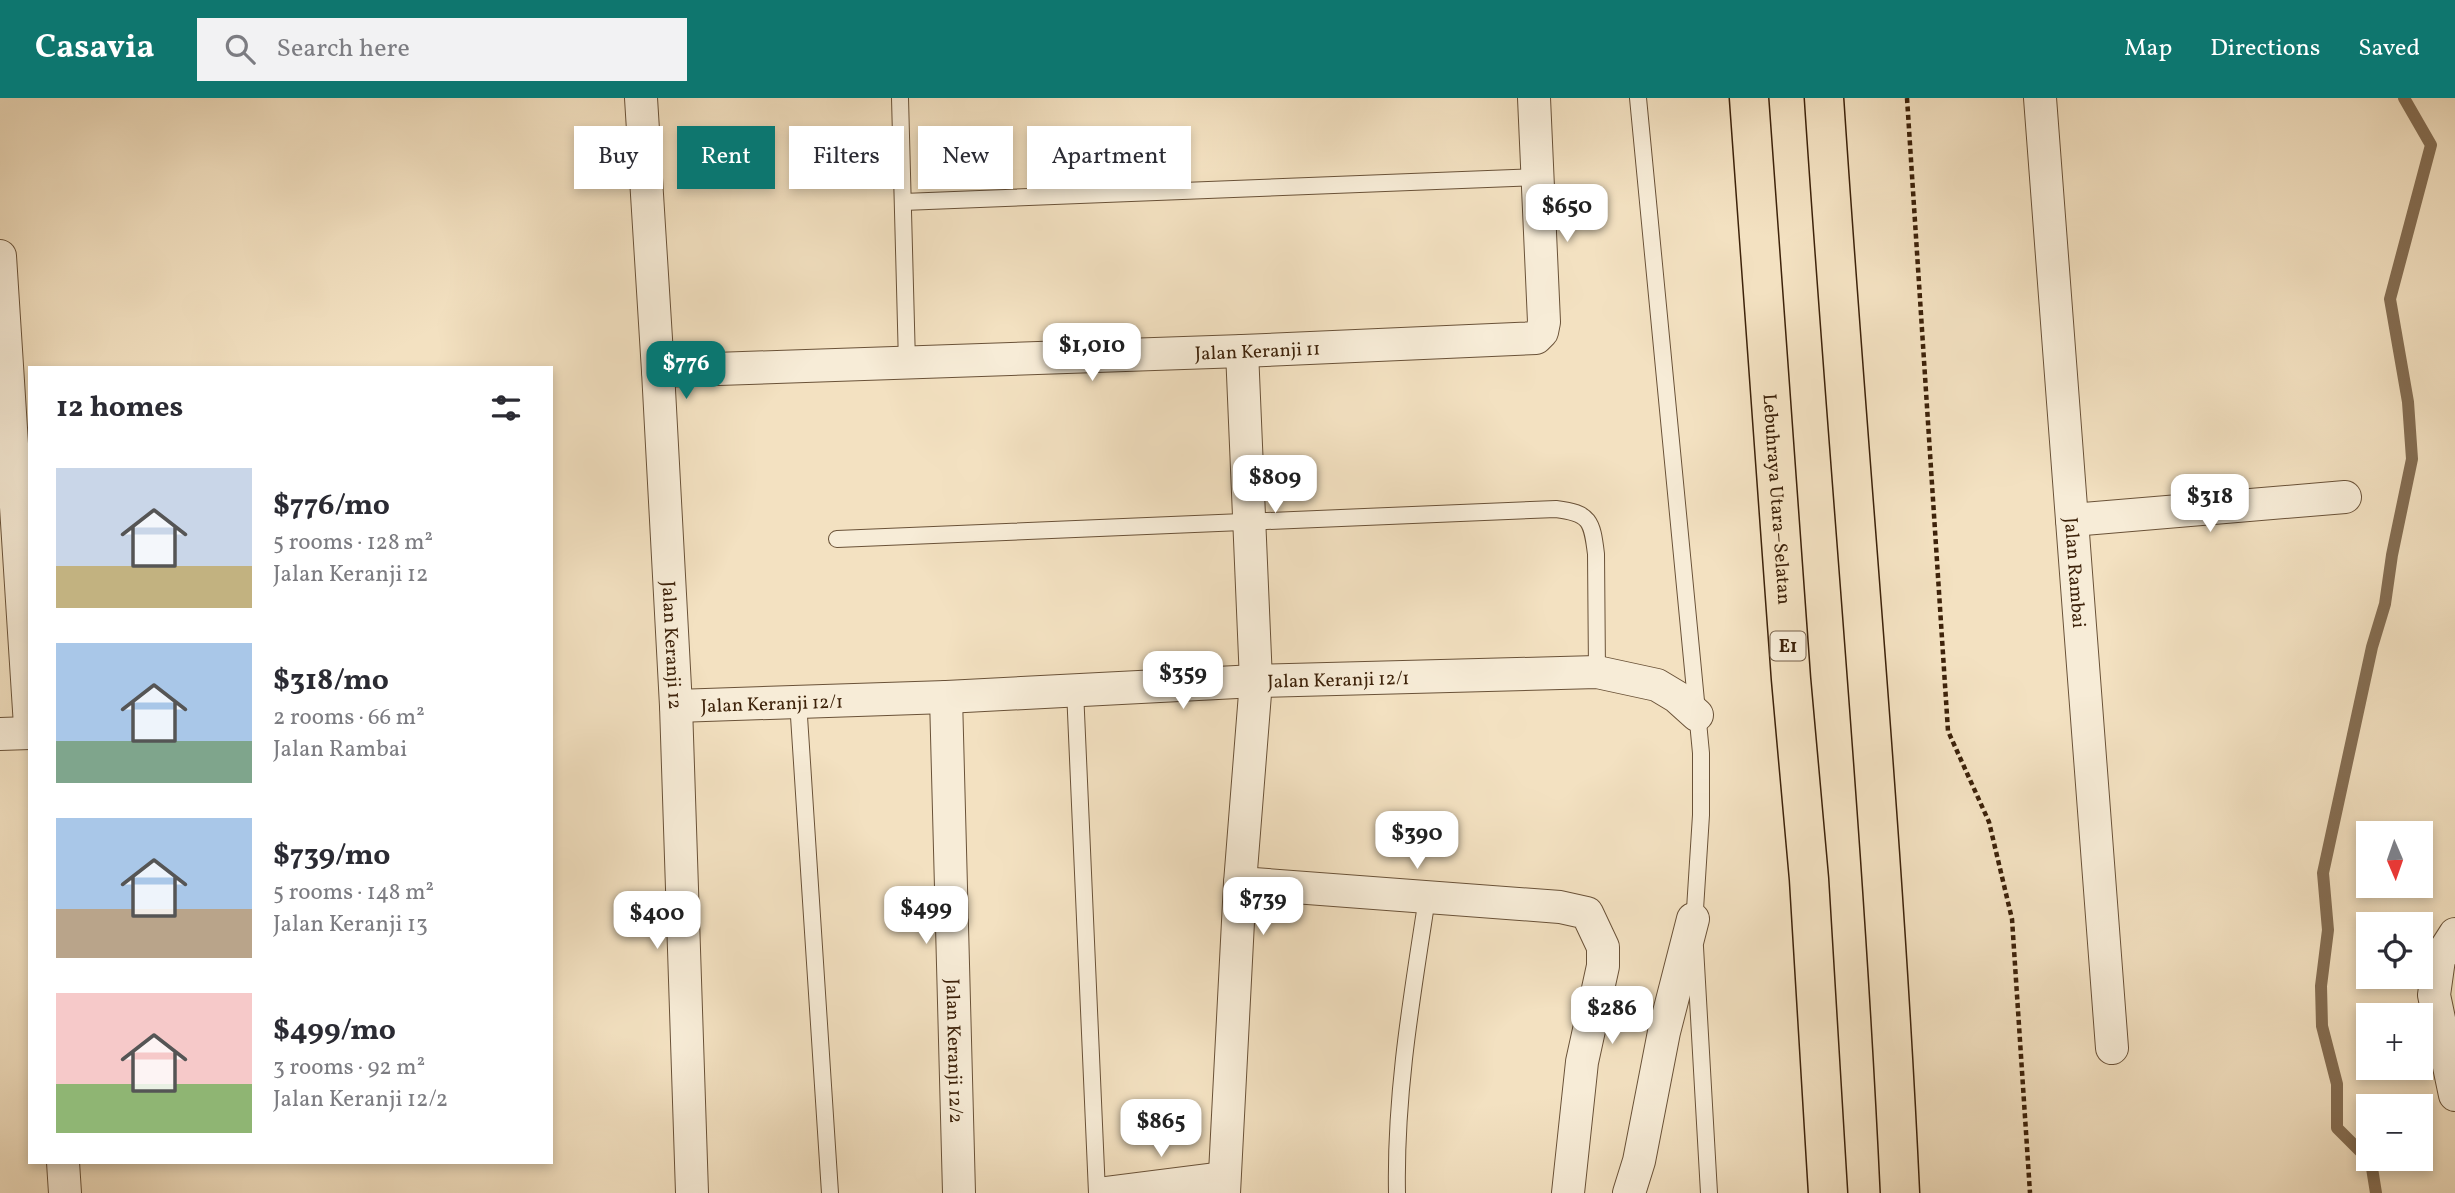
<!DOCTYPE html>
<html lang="en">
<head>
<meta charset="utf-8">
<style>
  body { margin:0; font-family:Vollkorn,serif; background:#f2f2f3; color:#2b2b33; height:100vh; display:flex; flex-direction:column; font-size:26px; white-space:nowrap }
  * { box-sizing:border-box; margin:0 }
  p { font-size:23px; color:#7c7c81 }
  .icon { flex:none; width:38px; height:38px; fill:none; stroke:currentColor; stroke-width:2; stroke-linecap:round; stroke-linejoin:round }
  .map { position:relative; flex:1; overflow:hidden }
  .drawer { position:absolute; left:28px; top:268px; width:525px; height:798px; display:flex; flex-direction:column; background:#fff; border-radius:0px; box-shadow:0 4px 10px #0003 }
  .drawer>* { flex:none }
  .banner { position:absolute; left:574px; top:28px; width:665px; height:63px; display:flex; gap:14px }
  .needle { width:46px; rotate:178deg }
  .controls { position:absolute; left:2356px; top:723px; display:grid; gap:14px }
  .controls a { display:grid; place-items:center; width:77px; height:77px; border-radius:0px; background:#fff; box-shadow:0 4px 10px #0003; font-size:35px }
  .price { position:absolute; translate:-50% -60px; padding:0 16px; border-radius:14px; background:#fff; color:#222; font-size:23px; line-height:46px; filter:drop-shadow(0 2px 4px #0008) }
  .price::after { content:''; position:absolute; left:50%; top:42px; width:21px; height:16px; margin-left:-10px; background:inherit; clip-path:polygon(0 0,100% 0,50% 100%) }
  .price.on { background:#0f766e; color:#fff }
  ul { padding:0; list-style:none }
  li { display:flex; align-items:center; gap:21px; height:175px; padding:0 28px }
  li span { display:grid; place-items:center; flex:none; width:196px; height:140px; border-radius:0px; color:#555 }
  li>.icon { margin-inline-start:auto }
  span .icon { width:84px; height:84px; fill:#fffc; stroke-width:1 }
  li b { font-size:30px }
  h2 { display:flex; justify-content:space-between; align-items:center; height:84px; padding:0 28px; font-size:30px }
  .chip { padding:0 24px; border-radius:0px; background:#fff; box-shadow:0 4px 10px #0003; font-size:24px; line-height:63px }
  .chip.on { background:#0f766e; color:#fff }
  header { display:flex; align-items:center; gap:42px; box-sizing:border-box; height:98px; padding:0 35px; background:#0f766e; color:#fff }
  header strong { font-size:33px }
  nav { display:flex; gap:38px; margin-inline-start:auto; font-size:24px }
  .search { width:490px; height:63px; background:#f2f2f3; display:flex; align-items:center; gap:18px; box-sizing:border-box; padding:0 24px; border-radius:0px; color:#7c7c81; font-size:26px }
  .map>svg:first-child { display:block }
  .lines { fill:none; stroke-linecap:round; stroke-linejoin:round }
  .stream { stroke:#856e53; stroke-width:12 }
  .lane-casing { stroke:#6a5238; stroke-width:18 }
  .street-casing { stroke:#6a5238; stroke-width:34 }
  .highway-casing { stroke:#3d220a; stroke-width:41 }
  .path { stroke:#3d220a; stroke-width:4.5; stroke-dasharray:5 3.5; stroke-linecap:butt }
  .lane { stroke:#f7ecd7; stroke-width:16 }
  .street { stroke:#f7ecd7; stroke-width:32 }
  .highway { stroke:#f3e1c1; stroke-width:38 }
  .labels { text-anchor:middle; stroke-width:6; stroke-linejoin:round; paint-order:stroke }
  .shield { fill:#f7ecd7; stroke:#755f48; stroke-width:2 }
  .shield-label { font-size:18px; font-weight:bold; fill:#3d220a }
  .street-label { font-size:19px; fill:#3d220a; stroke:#f7ecd7 }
</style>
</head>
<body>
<header>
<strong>Casavia</strong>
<div class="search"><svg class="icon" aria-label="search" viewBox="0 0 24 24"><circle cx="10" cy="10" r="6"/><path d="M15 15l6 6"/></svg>Search here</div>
<nav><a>Map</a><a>Directions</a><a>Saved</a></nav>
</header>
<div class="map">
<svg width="2455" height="1095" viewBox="0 0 2455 1095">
  <rect width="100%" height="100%" fill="#f3e1c1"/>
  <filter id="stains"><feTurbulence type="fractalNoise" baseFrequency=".00286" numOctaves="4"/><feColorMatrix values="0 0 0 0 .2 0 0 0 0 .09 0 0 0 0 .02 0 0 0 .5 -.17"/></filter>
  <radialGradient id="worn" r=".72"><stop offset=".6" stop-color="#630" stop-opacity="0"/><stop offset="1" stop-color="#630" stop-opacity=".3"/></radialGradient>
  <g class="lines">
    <!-- stream -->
    <path class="stream" d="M2376 1095 2371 1064 2337 1030V986L2322 928 2321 888 2328 832 2323 775 2372 549 2385 506 2392 457 2412 361 2408 304 2390 201 2431 47 2404 0"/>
    <!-- lane casing -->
    <g class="lane-casing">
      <g id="lane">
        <path d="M900 0 907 265"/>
        <path d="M1638 0 1701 655V717L1694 827"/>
        <path d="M903 104 1538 79"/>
        <path d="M837 441 1556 411C1590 415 1592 423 1596 456L1597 574"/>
        <path d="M1075 592 1097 1095"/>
        <path d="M798 603 830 1095"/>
        <path d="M1695 849 1709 1095"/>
        <path d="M1397 1095C1395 995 1412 898 1427 800"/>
      </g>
    </g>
    <!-- street casing -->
    <g class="street-casing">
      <g id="street">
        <path id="s1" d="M641 0 658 273 676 608 692 1095"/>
        <path id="s2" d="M2040 0 2112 950"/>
        <path d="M0 158 30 628"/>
        <path id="s3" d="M658 273 1242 253 1536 240 1542 234 1544 224 1534 0"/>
        <path d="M2072 422 2345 399"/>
        <path id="s4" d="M946 599 959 1095"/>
        <path id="s5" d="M676 608 946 599 1256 583 1597 574 1657 587 1677 599 1697 617"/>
        <path d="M0 636 30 635"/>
        <path d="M1240 785 1560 809 1587 815 1603 849V868L1582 964 1568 1095"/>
        <path d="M2455 836 2439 861 2434 897 2455 997"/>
        <path d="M63 1064 65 1095"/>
        <path d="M1105 1095 1223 1080"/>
        <path d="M1224 1095 1240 785 1256 583 1242 253"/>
        <path d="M1629 1095 1639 1063 1664 934 1693 821"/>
      </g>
    </g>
    <!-- highway casing -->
    <g class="highway-casing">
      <g id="highway">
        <path id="s6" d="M1749 0 1791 581 1809 781 1828 1095"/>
        <path d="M1824 0C1848 365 1883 729 1900 1095"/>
      </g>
    </g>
    <!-- path -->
    <path class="path" d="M1907 0 1948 633 1989 724 2012 821 2030 1095"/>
    <!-- lane -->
    <use href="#lane" class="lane"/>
    <!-- street -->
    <use href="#street" class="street"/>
    <!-- highway -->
    <use href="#highway" class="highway"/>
  </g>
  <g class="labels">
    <!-- shield labels -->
    <rect class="shield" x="1770.5" y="533.5" width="35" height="29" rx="5"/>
    <g class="shield-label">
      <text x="1788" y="554">E1</text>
    </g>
    <!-- street labels -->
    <g class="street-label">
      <text dy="7" stroke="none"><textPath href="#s3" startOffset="600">Jalan Keranji 11</textPath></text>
      <text dy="7" stroke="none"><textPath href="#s6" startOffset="402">Lebuhraya Utara–Selatan</textPath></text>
      <text dy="7" stroke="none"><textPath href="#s2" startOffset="476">Jalan Rambai</textPath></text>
      <text dy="7" stroke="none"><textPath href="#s1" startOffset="548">Jalan Keranji 12</textPath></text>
      <text dy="7" stroke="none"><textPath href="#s5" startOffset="663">Jalan Keranji 12/1</textPath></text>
      <text dy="7" stroke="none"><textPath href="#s5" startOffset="96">Jalan Keranji 12/1</textPath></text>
      <text dy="7" stroke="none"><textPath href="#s4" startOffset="354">Jalan Keranji 12/2</textPath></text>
    </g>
  </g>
  <rect width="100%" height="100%" filter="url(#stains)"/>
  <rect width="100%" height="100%" fill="url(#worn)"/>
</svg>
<div class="controls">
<a><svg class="needle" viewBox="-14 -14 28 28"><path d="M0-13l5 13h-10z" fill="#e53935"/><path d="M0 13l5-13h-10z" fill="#7c7c81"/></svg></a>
<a><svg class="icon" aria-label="locate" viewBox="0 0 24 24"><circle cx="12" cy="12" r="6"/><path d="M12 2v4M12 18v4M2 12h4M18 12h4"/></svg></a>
<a>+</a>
<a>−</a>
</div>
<b class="price" style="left:1567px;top:146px">$650</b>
<b class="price" style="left:1092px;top:285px">$1,010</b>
<b class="price on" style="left:686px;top:303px">$776</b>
<b class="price" style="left:1275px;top:417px">$809</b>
<b class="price" style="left:2210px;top:436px">$318</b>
<b class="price" style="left:1183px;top:613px">$359</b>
<b class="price" style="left:1417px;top:773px">$390</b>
<b class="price" style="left:1263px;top:839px">$739</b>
<b class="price" style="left:926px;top:848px">$499</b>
<b class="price" style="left:657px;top:853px">$400</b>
<b class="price" style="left:1612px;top:948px">$286</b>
<b class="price" style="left:1161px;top:1061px">$865</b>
<div class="banner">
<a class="chip">Buy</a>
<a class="chip on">Rent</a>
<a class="chip">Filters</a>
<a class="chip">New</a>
<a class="chip">Apartment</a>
</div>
<section class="drawer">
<h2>12 homes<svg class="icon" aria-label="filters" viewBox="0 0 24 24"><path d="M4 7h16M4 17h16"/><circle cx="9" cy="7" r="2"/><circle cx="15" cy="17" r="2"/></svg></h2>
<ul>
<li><span style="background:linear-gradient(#c9d6e8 70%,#c2b280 0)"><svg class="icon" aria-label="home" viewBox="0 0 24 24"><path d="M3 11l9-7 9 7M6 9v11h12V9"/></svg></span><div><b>$776/mo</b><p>5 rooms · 128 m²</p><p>Jalan Keranji 12</p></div></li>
<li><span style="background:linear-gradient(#a9c7e8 70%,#7fa58c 0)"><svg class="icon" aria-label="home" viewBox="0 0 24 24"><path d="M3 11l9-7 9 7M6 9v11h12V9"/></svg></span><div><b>$318/mo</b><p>2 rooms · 66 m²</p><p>Jalan Rambai</p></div></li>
<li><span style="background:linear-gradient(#a9c7e8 65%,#b9a48a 0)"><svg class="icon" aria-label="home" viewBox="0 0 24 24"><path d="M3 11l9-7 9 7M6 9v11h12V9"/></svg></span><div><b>$739/mo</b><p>5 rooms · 148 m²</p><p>Jalan Keranji 13</p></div></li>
<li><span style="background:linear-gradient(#f6c9c9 65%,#8fb573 0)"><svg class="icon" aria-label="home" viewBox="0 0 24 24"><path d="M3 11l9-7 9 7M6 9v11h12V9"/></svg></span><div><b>$499/mo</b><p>3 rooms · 92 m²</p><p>Jalan Keranji 12/2</p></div></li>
</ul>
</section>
</div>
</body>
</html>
